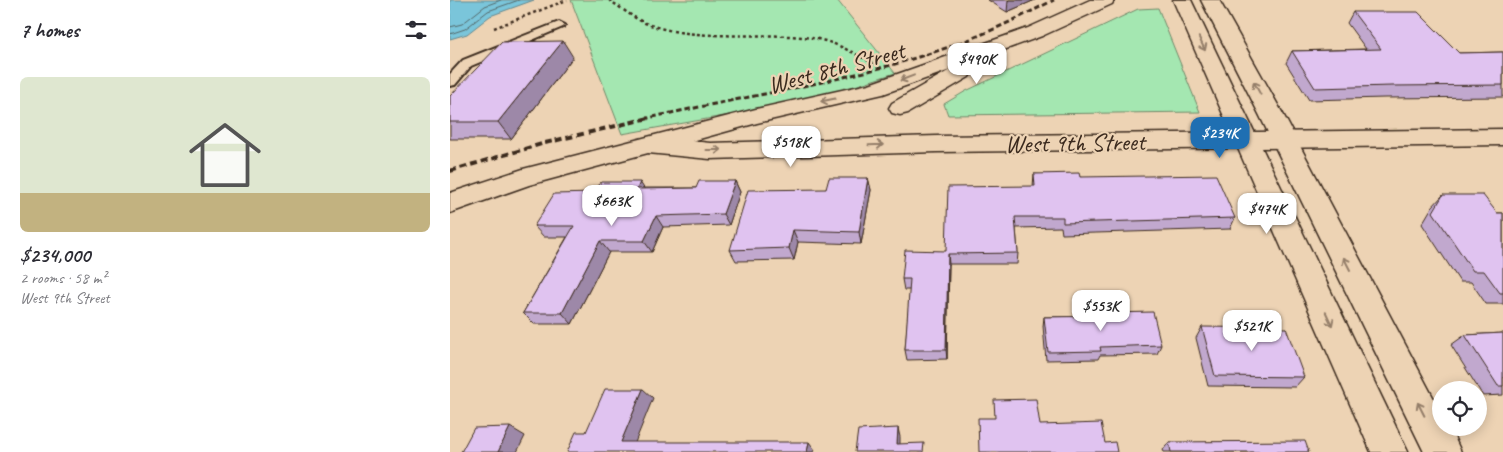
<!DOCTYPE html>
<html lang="en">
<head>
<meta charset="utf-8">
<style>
  body { margin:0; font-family:Caveat,sans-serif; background:#f7f7f7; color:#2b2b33; height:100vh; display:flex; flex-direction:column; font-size:19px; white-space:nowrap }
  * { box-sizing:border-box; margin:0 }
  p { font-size:16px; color:#7c7c81 }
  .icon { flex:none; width:28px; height:28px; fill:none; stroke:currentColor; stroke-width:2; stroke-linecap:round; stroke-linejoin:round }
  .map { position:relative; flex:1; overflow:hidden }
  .panel { display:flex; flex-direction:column; background:#fff; width:450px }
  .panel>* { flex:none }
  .fabs { position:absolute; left:982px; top:381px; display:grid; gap:10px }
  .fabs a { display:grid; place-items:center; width:55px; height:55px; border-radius:50%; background:#fff; box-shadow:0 2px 12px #0003; font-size:25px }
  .price { position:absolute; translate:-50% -42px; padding:0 11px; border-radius:10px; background:#fff; color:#222; font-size:16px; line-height:32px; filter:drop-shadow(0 1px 2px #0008) }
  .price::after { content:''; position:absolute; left:50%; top:30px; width:15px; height:11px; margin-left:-8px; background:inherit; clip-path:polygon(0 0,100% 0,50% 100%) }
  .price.selected { background:#1f6fb2; color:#fff }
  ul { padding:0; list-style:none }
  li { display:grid; align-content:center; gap:10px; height:265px; padding:0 20px }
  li+li { border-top:1px solid #e1e1e2 }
  li span { display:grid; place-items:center; height:155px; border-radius:8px; color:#555 }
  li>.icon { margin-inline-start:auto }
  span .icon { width:90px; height:90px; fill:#fffc; stroke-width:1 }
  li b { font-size:21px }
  h2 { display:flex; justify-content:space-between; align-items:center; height:60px; padding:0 20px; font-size:21px }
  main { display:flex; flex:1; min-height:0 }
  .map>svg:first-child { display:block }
  .green { fill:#a4e7b1; stroke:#708868 }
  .water { fill:#7ac5da; stroke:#61878f }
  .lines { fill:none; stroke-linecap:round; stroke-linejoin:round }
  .shore { stroke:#546869; stroke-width:1 }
  .lane-casing { stroke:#3b2a1e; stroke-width:4 }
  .street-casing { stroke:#3b2a1e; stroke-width:3 }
  .secondary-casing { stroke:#3b2a1e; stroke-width:3 }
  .path { stroke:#3b2a1e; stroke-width:2.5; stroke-dasharray:3 3; stroke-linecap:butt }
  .lane { fill:#edd3b4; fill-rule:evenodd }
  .street { fill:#edd3b4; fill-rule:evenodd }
  .secondary { fill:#edd3b4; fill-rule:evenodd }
  .rail-far1 { stroke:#3b2a1e; stroke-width:3; stroke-dasharray:5.5 3; stroke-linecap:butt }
  .rail { stroke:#3b2a1e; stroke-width:4; stroke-dasharray:7 4; stroke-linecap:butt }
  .wall { fill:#c1a8ce; stroke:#3b2a1e }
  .shaded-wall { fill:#9d88a8; stroke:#3b2a1e }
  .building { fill:#e0c3f0; stroke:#3b2a1e }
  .oneway { stroke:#947e69 }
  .labels { text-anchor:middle; stroke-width:4.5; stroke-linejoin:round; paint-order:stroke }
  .street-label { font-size:25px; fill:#3b2a1e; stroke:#edd3b4 }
</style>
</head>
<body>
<main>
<section class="panel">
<h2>7 homes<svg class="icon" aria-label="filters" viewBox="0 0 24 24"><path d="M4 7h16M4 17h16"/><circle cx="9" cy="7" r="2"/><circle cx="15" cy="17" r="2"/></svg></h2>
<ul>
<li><span style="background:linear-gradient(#dfe7d0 75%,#c2b280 0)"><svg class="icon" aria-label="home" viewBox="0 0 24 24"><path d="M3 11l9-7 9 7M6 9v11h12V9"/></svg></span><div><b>$234,000</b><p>2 rooms · 58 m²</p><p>West 9th Street</p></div></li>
</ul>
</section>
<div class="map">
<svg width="1053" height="452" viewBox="0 0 1053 452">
  <rect width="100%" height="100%" fill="#edd3b4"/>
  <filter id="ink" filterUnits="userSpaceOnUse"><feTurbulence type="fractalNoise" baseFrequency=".02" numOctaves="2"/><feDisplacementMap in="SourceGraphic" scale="10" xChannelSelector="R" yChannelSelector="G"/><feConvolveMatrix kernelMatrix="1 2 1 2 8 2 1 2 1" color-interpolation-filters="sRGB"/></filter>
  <g filter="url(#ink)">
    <!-- green -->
    <g class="green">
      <path d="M121 0H387L445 73 383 93 285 114 172 134Z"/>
      <path d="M708 8 750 112 498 115 494 104 516 91 688 9Z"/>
    </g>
    <!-- water -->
    <path class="water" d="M0 0H84L40 16 17 34 0 39Z"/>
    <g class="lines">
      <!-- shore -->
      <g class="shore">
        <path d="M0 27 12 24 35 6 51 0"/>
        <path d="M0 34 15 29 38 11 69 0"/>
      </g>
      <!-- lane casing -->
      <g class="lane-casing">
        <path id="lane" d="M109 22 115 25 113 27 21 66 5 85 0 86V74L13 60Z"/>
      </g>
      <!-- street casing -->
      <g class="street-casing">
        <g id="street">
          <path d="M723 0H741L958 452H921Z"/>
          <path d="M751 0H769L833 114 991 412V428H1000L1011 452H974L809 114Z"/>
        </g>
      </g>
      <!-- secondary casing -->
      <g class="secondary-casing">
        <path id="secondary" d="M640 0H664L662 4 592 36 510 66 519 67 522 72 519 77 458 113 450 115 442 113 439 108 442 103 500 70 433 94 307 123 242 141 260 143 487 136 1053 129V145L487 152 260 159 198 153 79 185 0 213V193L73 169 306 109 419 84 578 28Z"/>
      </g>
      <!-- path -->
      <g class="path">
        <path d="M159 0C170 7 182 17 195 23 245 43 308 31 362 38 384 41 405 54 425 64"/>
        <path d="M44 28 117 0"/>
      </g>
      <!-- lane -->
      <use href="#lane" class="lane"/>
      <!-- street -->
      <use href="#street" class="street"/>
      <!-- secondary -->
      <use href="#secondary" class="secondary"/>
      <!-- rail-far1 -->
      <path class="rail-far1" d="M194 119C298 95 406 81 507 44 541 32 572 16 604 0"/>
      <!-- rail -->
      <path class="rail" d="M0 171 95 143 199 118"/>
    </g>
    <!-- wall -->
    <g class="wall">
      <path d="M538 0H585L557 12Z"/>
      <path d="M903 12 1009 53 1053 52V97L934 98 859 100 836 63 842 51 916 49 897 23Z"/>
      <path d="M123 57 61 139H0V96Z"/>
      <path d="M584 174 630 177 785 218 780 229 612 234 611 227 566 228 568 253 567 264H499L497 359 457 360 455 350 460 290H454L452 279 496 251 583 186Z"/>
      <path d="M418 178 421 190 411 244 348 242 344 260 286 261 280 250 376 189Z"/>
      <path d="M285 181 290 192 279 225 213 227 202 252H159L122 324H84L73 313 117 237H94L84 226 144 193 194 188H246Z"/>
      <path d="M993 195 1047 213H1053V304H1036L1021 282H1010L972 224 982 207Z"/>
      <path d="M660 313 711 345 707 354 650 355 648 359 596 360 593 326 594 317 659 316Z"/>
      <path d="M752 327 854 377 845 387 758 386 746 338Z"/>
      <path d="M1053 333V395L1033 396 1001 345 1015 335Z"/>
      <path d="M719 442 859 452H714L713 450Z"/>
    </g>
    <!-- shaded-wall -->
    <g class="shaded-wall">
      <path d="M559 0H585L557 12 558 1Z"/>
      <path d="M113 41 123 57 61 139 48 122Z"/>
      <path d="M418 178 421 190 411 244 409 232Z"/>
      <path d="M285 181 290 192 279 225 273 214Z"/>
      <path d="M190 182 197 193 187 189Z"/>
      <path d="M206 216 213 227 202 252 194 241Z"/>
      <path d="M343 230 348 242 344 260 339 248Z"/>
      <path d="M150 241 159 252 122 324 112 313Z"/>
      <path d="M498 254 499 264 497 359 496 350Z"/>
      <path d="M193 389 203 398 182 450 171 442Z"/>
      <path d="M60 427 75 436 67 452H48Z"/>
      <path d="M448 428 450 437V452L447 444Z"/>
      <path d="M359 442 365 450 364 452H357Z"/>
    </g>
    <!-- building -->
    <g class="building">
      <path d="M903 12H968L1009 53 1053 52V85L942 86 865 88 842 51 931 49Z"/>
      <path d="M113 41 48 122H0V96L52 42Z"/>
      <path d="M629 173 630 177 766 175 785 218 613 223V217H565L568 253 498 254 496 350H455L460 279H452L455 250 496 251 498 187 585 186 584 174Z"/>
      <path d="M379 178H418L409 232 343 230 339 248 280 250 298 190 376 189Z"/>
      <path d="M249 181H285L273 214 206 216 194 241H150L112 313H73L124 226H84L104 194 144 193 151 182H190L187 189 246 188Z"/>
      <path d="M993 195H1033L1047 213H1053V293H1050L1034 271H1023L983 212Z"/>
      <path d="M703 312 711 345 650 347 651 351 598 352 594 317 661 316 660 313Z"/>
      <path d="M752 327 836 328 854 377 765 376Z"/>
      <path d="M1053 333V386H1048L1015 335Z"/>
      <path d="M155 389H193L171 442H359L357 452H117L126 432H136Z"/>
      <path d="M586 399 590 425 651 423 655 443 665 442 667 452H529L528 418H545L544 400Z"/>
      <path d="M60 427 48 452H11L24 428Z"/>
      <path d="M448 428 447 444 474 443 473 452H405L408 430Z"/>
      <path d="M855 441 859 452H721L719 442Z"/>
    </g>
    <!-- one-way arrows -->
    <defs><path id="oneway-shaft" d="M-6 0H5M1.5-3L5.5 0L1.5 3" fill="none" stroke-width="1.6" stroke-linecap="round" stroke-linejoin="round" transform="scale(1.25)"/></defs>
    <g class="oneway">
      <use href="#oneway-shaft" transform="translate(752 44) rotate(65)"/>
      <use href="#oneway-shaft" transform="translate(457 78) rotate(159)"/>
      <use href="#oneway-shaft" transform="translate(807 88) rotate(-118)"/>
      <use href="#oneway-shaft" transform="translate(378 100) rotate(168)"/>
      <use href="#oneway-shaft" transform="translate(426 145) rotate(-2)"/>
      <use href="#oneway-shaft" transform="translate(264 150)"/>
      <use href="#oneway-shaft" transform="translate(897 264) rotate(-117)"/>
      <use href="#oneway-shaft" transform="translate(879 319) rotate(65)"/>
      <use href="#oneway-shaft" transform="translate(971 409) rotate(-117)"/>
    </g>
  </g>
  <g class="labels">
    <!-- street labels -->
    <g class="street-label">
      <text transform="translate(386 67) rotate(-15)" y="9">West 8th Street</text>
      <text transform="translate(625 142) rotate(-1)" y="9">West 9th Street</text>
    </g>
  </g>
</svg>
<div class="fabs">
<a><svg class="icon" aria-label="locate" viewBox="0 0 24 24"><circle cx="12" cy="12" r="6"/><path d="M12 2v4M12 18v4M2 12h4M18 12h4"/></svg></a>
</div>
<b class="price" style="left:527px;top:85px">$490K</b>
<b class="price selected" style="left:770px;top:159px">$234K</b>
<b class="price" style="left:341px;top:168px">$518K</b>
<b class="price" style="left:162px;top:227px">$663K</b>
<b class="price" style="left:817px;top:235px">$474K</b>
<b class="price" style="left:651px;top:332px">$553K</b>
<b class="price" style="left:802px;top:352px">$521K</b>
</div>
</main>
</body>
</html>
